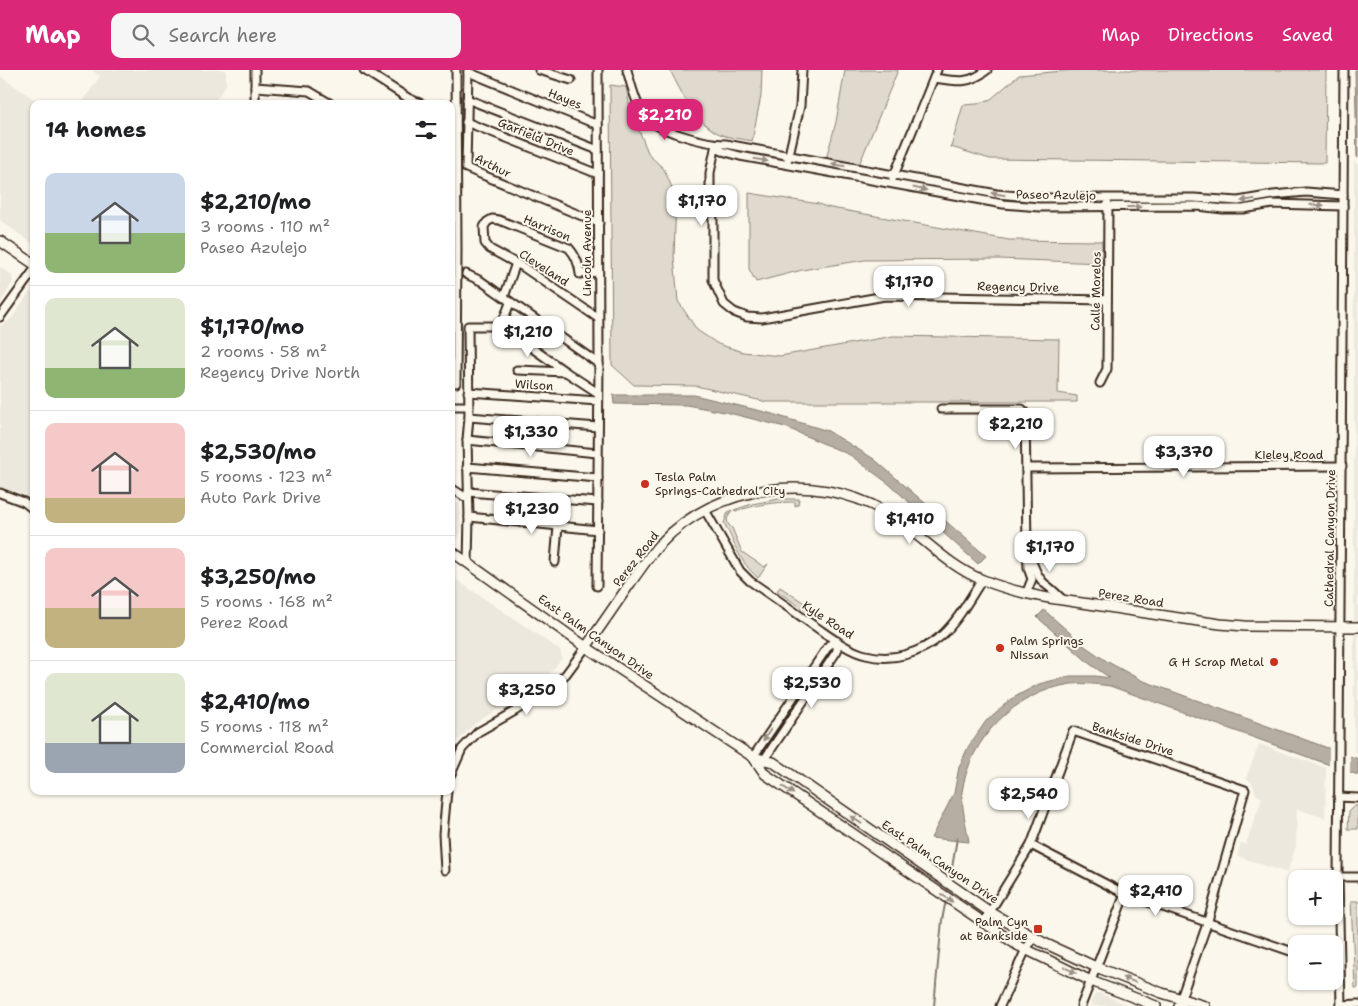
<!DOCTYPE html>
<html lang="en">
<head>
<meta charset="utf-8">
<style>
  body { margin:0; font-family:"Shantell Sans",sans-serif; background:#f6f6f6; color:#202124; height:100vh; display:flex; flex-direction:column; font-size:19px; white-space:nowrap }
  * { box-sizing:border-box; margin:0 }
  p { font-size:16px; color:#757577 }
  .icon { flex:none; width:28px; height:28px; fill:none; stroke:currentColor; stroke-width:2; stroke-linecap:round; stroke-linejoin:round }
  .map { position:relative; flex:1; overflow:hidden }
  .drawer { position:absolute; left:30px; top:30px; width:425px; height:695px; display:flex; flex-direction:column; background:#fff; border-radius:10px; box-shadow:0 1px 4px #0004 }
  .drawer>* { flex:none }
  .controls { position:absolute; left:1288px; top:800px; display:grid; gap:10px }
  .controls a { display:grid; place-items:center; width:55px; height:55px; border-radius:10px; background:#fff; box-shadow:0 1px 4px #0004; font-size:25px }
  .price { position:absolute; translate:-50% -42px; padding:0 11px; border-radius:10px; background:#fff; color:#222; font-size:16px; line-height:32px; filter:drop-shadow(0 1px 2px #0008) }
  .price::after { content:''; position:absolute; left:50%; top:30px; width:15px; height:11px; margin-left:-8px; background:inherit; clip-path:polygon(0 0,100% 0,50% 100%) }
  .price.current { background:#db2777; color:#fff }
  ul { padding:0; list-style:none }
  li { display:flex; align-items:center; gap:15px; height:125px; padding:0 15px }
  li+li { border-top:1px solid #e0e0e0 }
  li span { display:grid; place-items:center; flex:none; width:140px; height:100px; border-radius:10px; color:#555 }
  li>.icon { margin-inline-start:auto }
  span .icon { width:60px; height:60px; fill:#fffc; stroke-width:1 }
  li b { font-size:21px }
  h2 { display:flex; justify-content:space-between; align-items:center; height:60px; padding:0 15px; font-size:21px }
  header { display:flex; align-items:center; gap:30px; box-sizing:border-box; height:70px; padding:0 25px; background:#db2777; color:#fff }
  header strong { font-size:24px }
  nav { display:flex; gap:28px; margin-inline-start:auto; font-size:18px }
  .search { width:350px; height:45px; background:#f6f6f6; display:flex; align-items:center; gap:12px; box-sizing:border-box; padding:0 18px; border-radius:10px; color:#757577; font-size:19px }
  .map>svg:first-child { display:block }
  .built { fill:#ede8dd }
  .green { fill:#dfd9ce; stroke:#8d8276 }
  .water { fill:#b6aea2; stroke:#85796d }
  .pier { fill:#fbf7ec }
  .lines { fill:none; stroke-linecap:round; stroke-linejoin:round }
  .stream { stroke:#85796d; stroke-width:2 }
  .minor-casing { stroke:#3b2a1e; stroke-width:11 }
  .major-casing { stroke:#3b2a1e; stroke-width:12 }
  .minor { stroke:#fbf7ec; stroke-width:7 }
  .major { stroke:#fbf7ec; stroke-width:9 }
  .oneway { fill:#9b9085 }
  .poi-dot { fill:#c8321e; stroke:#fbf7ec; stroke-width:2 }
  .labels { text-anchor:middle; stroke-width:4; stroke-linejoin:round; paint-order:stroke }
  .street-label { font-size:12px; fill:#3b2a1e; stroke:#fbf7ec }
  .poi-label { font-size:12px; fill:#3b2a1e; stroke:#fbf7ec; text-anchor:start }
</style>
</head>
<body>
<header>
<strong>Map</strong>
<div class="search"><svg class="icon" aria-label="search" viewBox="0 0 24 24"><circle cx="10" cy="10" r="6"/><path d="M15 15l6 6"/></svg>Search here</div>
<nav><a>Map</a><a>Directions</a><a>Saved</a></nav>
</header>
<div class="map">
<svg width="1358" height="936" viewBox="0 0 1358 936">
  <rect width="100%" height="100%" fill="#fbf7ec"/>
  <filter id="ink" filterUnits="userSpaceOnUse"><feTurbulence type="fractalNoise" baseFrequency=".02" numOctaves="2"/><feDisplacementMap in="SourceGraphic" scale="10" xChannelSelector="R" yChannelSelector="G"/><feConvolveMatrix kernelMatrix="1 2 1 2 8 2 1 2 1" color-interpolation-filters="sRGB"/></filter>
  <g filter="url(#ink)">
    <!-- built -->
    <g class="built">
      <path d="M92 0H226V15L213 34H81L100 6Z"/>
      <path d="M0 6 41 34H34V175L0 150Z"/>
      <path d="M1354 91 1358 95V683L1354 682Z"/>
      <path d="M0 197 12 205 13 212 0 233Z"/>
      <path d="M34 222V433L24 425 0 417V256L11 249 29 223Z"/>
      <path d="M451 428 460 434 461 462 458 469 451 464Z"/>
      <path d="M451 506 560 580 562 588 547 607 473 655 458 671 451 682Z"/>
      <path d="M1259 674 1326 698 1325 748 1297 739 1296 776 1287 803 1237 786 1241 773 1246 774 1262 728 1256 724 1252 713 1246 708Z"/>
      <path d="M1099 923 1130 936H1090L1095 924Z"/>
    </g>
    <!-- green -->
    <g class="green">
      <path d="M670 0H762L761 26 752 71C743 69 733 68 725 66 697 57 682 24 670 0Z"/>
      <path d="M845 0H898L859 95 826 89 836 52Z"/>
      <path d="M1074 0H1326L1325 93 990 89 951 77 963 35 977 34 991 29 1019 5Z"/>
      <path d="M610 15 626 17 630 38 649 85 664 99 676 127 674 187 678 231 697 260 718 274 743 282 780 286 893 266 1059 269 1058 323 1077 326V332H767L696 316 634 315 612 295Z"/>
      <path d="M749 123 819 134 826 137 1009 170 1102 171V193L999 189 865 190 802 200 756 212 749 199Z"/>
      <path d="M779 429H799L798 435 795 436V432C774 432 755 435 736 441L734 440 752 434Z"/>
      <path d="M732 440 727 449 728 454 732 458 742 482 764 497 768 494 758 508C738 490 736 475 724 453L728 442Z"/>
      <path d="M780 517 809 536 806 541 777 521Z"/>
      <path d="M1354 736H1358V759H1348L1349 741Z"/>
      <path d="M1351 831H1358V918H1355Z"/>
    </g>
    <!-- water -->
    <g class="water">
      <path d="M1355 0H1358V88L1357 87Z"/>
      <path d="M613 325H694L769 343 828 361 874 389 986 486 978 494 889 414 850 385 785 357 725 342 686 335 614 334Z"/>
      <path d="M1044 540 1086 577 1108 592 1141 610 1358 689V705L1110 616C1097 614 1084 613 1071 614 1016 622 970 667 962 722 961 734 967 759 969 772L931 768 954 723 959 697 968 677 986 651 1011 629 1039 614 1070 606H1095L1110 608 1090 594 1037 547Z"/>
    </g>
    <!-- pier -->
    <path class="pier" d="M1329 676 1350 683V704L1329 696Z"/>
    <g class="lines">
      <!-- stream -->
      <g class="stream">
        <path d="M950 810 957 768"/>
        <path d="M934 936 942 850 946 830"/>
      </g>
      <!-- minor casing -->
      <g class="minor-casing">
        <g id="minor">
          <path d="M255 0V34"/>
          <path d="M364 0 408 28 422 34"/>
          <path d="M468 0 466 98 599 153"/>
          <path d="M539 0 571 10"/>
          <path d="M627 0C631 14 635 32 643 44 655 61 706 74 726 74L997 124 1039 128H1194L1238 131 1273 125 1306 122 1343 125"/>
          <path d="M468 2 598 55"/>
          <path d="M934 8C956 11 968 15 987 0"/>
          <path d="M255 17 309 21 331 34"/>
          <path d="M467 29 598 80"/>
          <path d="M466 52 598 104"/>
          <path d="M716 74 722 81 740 86 1003 134 1039 137 1198 136 1223 139H1243L1272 134 1343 136"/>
          <path d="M716 74 710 103V123L713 150V210L724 234 734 242 747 247 762 248 885 226 1107 230"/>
          <path d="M788 89 800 36 802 0"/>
          <path d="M893 108 937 0"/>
          <path d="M466 204 481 211 599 294"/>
          <path d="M504 227 516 193"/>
          <path d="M0 247 34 200"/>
          <path d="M598 248 523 197 490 179 485 173 484 157 487 152 492 149 499 150 569 178C576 186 579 193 580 204L598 202"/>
          <path d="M501 256 510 233"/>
          <path d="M517 300 566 302 598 323"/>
          <path d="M451 313H456L457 181 456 0"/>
          <path d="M1100 313 1107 299 1108 134"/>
          <path d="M468 322 598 331"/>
          <path d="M451 336H468"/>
          <path d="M941 339H1022L1025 342 1027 477 1028 498 1032 509 1026 524"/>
          <path d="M469 347 598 357"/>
          <path d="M467 370 597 383"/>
          <path d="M467 397 598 408"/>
          <path d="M1027 398 1342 396"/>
          <path d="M451 418 468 429"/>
          <path d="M468 422 598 432"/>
          <path d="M0 423 24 432 34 440"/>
          <path d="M705 440 740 501 750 511C771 525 792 540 813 555 828 565 848 581 866 585 893 592 921 583 941 566 958 551 970 528 982 510"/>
          <path d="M469 447 598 460"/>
          <path d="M1029 485C1033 493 1037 508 1045 514 1052 519 1057 524 1063 530"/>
          <path d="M468 492 469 447 467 370 469 347 468 256H501L566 302"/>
          <path d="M555 492 558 456"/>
          <path d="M597 516 599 294 598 0"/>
          <path d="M753 687 829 575 837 571V581L762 693"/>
          <path d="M451 704 462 679 478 662 515 641 553 616 566 604 586 577"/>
          <path d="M1338 727 1358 728"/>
          <path d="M1031 775 1125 824 1296 883"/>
          <path d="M445 800 443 764 447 721"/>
          <path d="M1338 807H1358"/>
          <path d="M983 853 1031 775 1073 661 1245 720 1207 854 1181 928"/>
          <path d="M1341 935 1358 934"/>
          <path d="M1000 936 1026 879 1034 867"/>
          <path d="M1081 936 1125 824"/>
          <path d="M1341 936 1338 807 1344 0"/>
        </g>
      </g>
      <!-- major casing -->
      <g class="major-casing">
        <g id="major">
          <path d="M0 171 34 194"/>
          <path d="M451 481 586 577 753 687 773 692 990 842 1042 872 1096 897 1162 923 1205 936"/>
          <path d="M586 577C601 556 616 534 631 512 641 499 650 484 661 473 717 414 814 401 884 441 919 462 945 495 983 510 1017 524 1053 529 1089 534 1133 541 1176 548 1220 554L1245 556 1358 557"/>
          <path d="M753 687 765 704 1017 875 1091 911 1156 936"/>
          <path d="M1179 936H1182"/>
        </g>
      </g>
      <!-- minor -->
      <use href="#minor" class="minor"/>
      <!-- major -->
      <use href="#major" class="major"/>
    </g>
    <!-- one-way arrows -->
    <defs><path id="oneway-solid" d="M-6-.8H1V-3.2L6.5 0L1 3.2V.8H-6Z" transform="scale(1.25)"/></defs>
    <g class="oneway">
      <use href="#oneway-solid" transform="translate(761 90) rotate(10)"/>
      <use href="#oneway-solid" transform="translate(838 95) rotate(-170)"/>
      <use href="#oneway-solid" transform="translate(920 119) rotate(11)"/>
      <use href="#oneway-solid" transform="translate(998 124) rotate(-171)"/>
      <use href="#oneway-solid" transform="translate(1248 130) rotate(171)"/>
      <use href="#oneway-solid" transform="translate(1317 135) rotate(1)"/>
      <use href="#oneway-solid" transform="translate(1134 137)"/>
      <use href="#oneway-solid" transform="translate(767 665) rotate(124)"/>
      <use href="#oneway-solid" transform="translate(788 720) rotate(34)"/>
      <use href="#oneway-solid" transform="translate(856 750) rotate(-146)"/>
      <use href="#oneway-solid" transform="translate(947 828) rotate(35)"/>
      <use href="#oneway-solid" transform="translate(1070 900) rotate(26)"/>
      <use href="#oneway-solid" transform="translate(1129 910) rotate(-159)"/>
    </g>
  </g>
  <!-- markers -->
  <g class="poi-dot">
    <circle cx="645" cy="414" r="5"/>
    <circle cx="1000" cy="578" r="5"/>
    <circle cx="1274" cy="592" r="5"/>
    <rect x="1033" y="854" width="10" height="10" rx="2.5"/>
  </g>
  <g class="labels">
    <!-- street labels -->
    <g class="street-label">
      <text transform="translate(565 29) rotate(22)" y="4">Hayes</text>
      <text transform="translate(536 67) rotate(22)" y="4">Garfield Drive</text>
      <text transform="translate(493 96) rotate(26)" y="4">Arthur</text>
      <text transform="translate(1056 125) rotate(1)" y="4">Paseo Azulejo</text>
      <text transform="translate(547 158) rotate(23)" y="4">Harrison</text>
      <text transform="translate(587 183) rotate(-90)" y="4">Lincoln Avenue</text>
      <text transform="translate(544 198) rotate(33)" y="4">Cleveland</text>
      <text transform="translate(1018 217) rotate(1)" y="4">Regency Drive</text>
      <text transform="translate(1096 221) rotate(-89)" y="4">Calle Morelos</text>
      <text transform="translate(534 315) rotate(4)" y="4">Wilson</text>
      <text x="1289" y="389">Kieley Road</text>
      <text transform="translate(1330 468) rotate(-89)" y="4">Cathedral Canyon Drive</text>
      <text transform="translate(636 489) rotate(-52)" y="4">Perez Road</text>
      <text transform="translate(1131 528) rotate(9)" y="4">Perez Road</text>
      <text transform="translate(828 550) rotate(33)" y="4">Kyle Road</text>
      <text transform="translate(596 567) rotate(35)" y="4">East Palm Canyon Drive</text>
      <text transform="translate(1133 669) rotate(18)" y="4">Bankside Drive</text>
      <text transform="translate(940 792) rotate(34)" y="4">East Palm Canyon Drive</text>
    </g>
    <!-- poi labels -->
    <g class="poi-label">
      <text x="655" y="411">Tesla Palm<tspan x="655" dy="14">Springs-Cathedral City</tspan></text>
      <text x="1010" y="575">Palm Springs<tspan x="1010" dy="14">Nissan</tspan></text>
      <text x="1264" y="596" text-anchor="end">G H Scrap Metal</text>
      <text x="1028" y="856" text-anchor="end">Palm Cyn<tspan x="1028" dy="14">at Bankside</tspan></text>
    </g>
  </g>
</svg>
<div class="controls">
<a>+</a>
<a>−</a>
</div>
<b class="price current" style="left:665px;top:71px">$2,210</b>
<b class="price" style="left:702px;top:157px">$1,170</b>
<b class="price" style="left:909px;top:238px">$1,170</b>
<b class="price" style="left:528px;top:288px">$1,210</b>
<b class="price" style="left:1016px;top:380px">$2,210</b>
<b class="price" style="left:531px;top:388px">$1,330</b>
<b class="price" style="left:1184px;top:408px">$3,370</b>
<b class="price" style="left:532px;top:465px">$1,230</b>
<b class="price" style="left:910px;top:475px">$1,410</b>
<b class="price" style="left:1050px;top:503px">$1,170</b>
<b class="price" style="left:812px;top:639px">$2,530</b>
<b class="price" style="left:527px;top:646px">$3,250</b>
<b class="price" style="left:1029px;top:750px">$2,540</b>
<b class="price" style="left:1156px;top:847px">$2,410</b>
<section class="drawer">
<h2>14 homes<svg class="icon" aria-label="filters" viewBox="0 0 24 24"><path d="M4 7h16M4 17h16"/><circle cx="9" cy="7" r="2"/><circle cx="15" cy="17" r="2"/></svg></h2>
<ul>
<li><span style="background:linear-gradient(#c9d6e8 60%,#8fb573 0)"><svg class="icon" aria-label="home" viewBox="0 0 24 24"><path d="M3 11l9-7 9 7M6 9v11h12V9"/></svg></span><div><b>$2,210/mo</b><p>3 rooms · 110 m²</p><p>Paseo Azulejo</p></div></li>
<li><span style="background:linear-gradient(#dfe7d0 70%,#8fb573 0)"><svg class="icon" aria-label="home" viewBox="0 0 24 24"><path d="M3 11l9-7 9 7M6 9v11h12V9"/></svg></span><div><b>$1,170/mo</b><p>2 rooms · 58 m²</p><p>Regency Drive North</p></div></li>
<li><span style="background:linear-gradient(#f6c9c9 75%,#c2b280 0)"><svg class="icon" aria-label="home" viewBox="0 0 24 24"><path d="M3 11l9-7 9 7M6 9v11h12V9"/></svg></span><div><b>$2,530/mo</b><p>5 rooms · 123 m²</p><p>Auto Park Drive</p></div></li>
<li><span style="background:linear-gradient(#f6c9c9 60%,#c2b280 0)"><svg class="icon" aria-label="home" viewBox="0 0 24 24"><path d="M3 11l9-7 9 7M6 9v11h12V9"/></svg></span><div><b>$3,250/mo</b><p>5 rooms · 168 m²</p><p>Perez Road</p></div></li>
<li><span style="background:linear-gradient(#dfe7d0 70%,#9aa5b1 0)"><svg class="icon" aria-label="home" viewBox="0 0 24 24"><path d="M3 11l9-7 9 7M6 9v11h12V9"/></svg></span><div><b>$2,410/mo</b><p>5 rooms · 118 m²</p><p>Commercial Road</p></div></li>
</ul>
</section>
</div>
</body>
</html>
